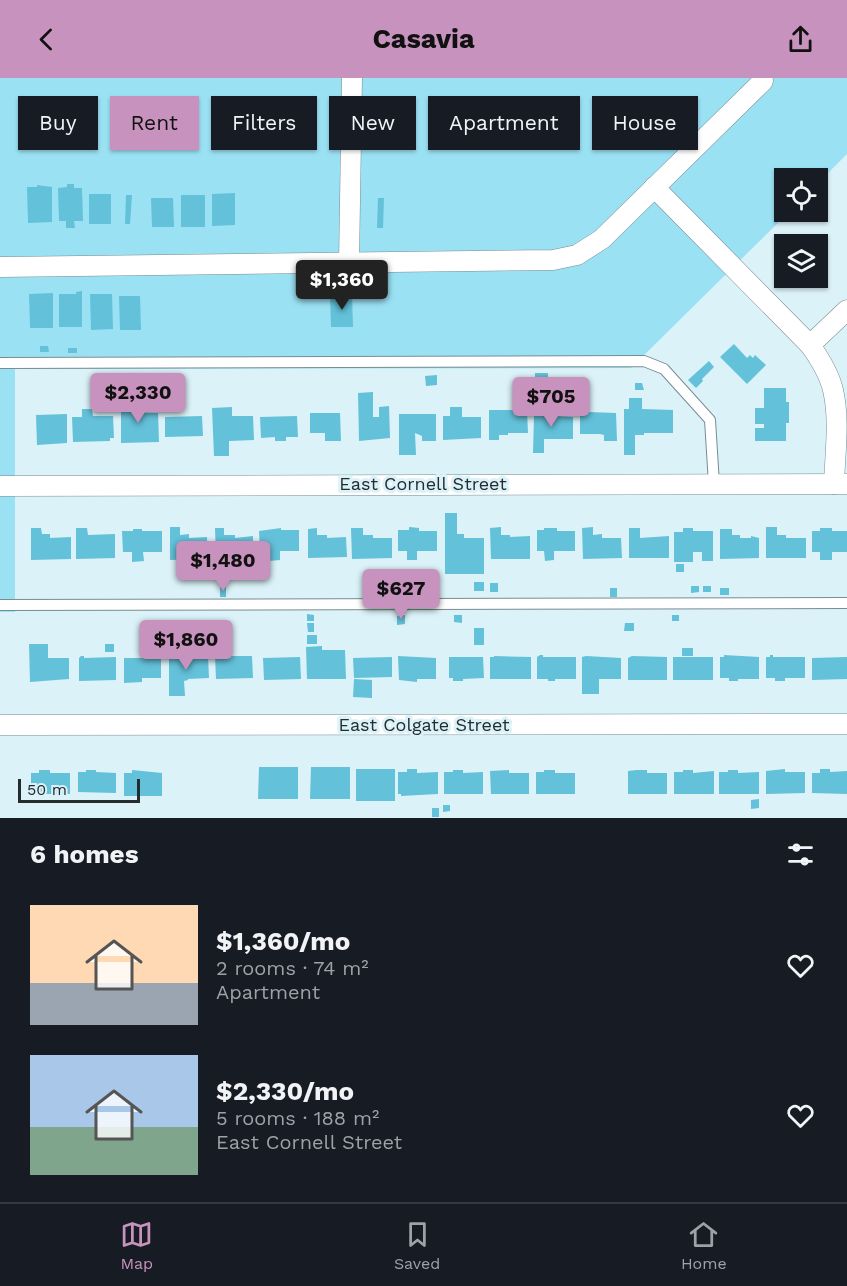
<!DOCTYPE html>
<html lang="en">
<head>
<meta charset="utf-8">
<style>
  body { margin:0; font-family:"Work Sans",sans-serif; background:#20242c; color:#f1f3f6; height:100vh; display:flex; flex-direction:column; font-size:22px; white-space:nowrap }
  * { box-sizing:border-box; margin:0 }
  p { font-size:20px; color:#9ea1a6 }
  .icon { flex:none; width:33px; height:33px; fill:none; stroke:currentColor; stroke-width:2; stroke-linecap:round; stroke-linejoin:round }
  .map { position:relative; height:740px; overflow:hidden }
  .side { display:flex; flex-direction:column; background:#171b24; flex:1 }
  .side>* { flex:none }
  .top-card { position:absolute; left:18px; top:18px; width:812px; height:54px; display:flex; gap:12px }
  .fabs { position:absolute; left:774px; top:90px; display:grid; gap:12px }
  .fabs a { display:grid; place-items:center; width:54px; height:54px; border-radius:0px; background:#171b24; box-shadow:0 2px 4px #0004; font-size:30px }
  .scale { position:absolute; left:18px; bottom:15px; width:122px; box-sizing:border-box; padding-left:6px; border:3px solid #242c2f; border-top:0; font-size:16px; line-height:21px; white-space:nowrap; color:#242c2f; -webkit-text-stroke:4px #dbf2f8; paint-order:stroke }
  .price { position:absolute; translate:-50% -51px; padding:0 14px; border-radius:6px; background:#c793be; color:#111; font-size:20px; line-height:39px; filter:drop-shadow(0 2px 3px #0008) }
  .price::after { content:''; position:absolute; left:50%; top:36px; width:18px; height:14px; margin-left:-9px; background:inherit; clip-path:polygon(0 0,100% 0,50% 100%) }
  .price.active { background:#222; color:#fff }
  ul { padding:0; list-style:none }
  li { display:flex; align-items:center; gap:18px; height:150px; padding:0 30px }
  li span { display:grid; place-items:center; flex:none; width:168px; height:120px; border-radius:0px; color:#555 }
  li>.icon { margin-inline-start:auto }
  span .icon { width:72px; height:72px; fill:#fffc; stroke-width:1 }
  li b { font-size:26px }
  h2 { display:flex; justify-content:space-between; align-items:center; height:72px; padding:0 30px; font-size:26px }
  .chip { padding:0 21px; border-radius:0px; background:#171b24; box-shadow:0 2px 4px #0004; font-size:21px; line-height:54px }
  .chip.active { background:#c793be; color:#111 }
  header { display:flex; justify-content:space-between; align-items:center; height:78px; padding:0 30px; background:#c793be; color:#111; font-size:27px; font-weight:700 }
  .tab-bar { display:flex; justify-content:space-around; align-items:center; height:84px; border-top:2px solid #363941; background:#171b24; font-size:16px; color:#9ea1a6 }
  .tab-bar a { display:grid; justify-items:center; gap:3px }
  .tab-bar .active { color:#c793be }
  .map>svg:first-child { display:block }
  .grass { fill:#9be1f4 }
  .building { fill:#63c1d9 }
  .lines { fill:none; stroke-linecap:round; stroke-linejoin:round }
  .lane-casing { stroke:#788c92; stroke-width:12 }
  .street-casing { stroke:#788c92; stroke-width:21 }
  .lane { stroke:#fff; stroke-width:10 }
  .street { stroke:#fff; stroke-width:20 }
  .labels { text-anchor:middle; stroke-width:6; stroke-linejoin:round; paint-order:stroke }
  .street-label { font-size:18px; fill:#242c2f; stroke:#dbf2f8 }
</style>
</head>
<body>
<header><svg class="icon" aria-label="back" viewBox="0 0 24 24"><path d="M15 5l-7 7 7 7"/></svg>Casavia<svg class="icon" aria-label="share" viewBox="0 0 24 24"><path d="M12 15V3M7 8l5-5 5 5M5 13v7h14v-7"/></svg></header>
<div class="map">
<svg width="847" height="740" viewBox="0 0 847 740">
  <rect width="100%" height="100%" fill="#dbf2f8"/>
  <!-- grass -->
  <path class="grass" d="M0 0H847V76L818 105V100H784V134H789L631 290 15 291V534H0Z"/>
  <!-- building -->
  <g class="building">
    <path d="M67 106H74V110H82L83 143H74L75 150H66V143H59L58 110 67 109Z"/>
    <path d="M37 107 52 109V144L28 145 27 109H37Z"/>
    <path d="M235 115V147L212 148V116Z"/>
    <rect x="89" y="116" width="22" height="30"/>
    <path d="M126 117H132L130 146H125Z"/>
    <rect x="181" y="117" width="24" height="32"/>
    <path d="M151 120H173L174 149H152Z"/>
    <path d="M378 120H384L383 150H377Z"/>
    <path d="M82 213V249H59V216H76V214Z"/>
    <path d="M53 215V250H30L29 216Z"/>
    <path d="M90 216H112L113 251 91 252Z"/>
    <path d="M352 216 353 249H331L330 217Z"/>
    <path d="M119 218H140L141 252H120Z"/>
    <path d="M734 266 747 280 750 277 753 280 755 277 766 287 747 306 720 279Z"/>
    <path d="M40 268H48L49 274H40Z"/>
    <rect x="68" y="270" width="9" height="5"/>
    <path d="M709 283 714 289 702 301 703 303 696 310 688 302Z"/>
    <path d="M535 295H548V311H532V300H535Z"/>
    <path d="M437 297V307L426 308 425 298Z"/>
    <path d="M635 305H642L644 312H635Z"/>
    <path d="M764 310H786V324H789V345H786V363H755V350H764V346H755V330H764Z"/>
    <path d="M373 314V339H379V329L389 328 390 360 359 363 358 315Z"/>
    <path d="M629 320H642V331L673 332V355H644V357H635V377H624V331H629Z"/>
    <path d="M121 325H144V335H158L159 364 121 365Z"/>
    <path d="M543 328H554V338L573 339V361H544V375H533L534 338H543Z"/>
    <path d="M232 329V338H253L254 362 229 363V378H214L212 330Z"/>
    <path d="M450 329H462V339H481V360L443 362V338H450Z"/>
    <path d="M82 331H92L93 338H113L114 360H110V363L73 364 72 339H82Z"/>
    <path d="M489 332H527L528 355H508V357H499V362H489Z"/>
    <path d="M589 334 616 335 617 363H604V357L600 356H580V335Z"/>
    <path d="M310 335H340L341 363H325V355H310Z"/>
    <path d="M67 336V365L37 367 36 337Z"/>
    <path d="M399 336H436V363H422V358L415 355 416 377H399Z"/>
    <path d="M202 338 203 358 165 359V339Z"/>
    <path d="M297 338 298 359H286V363H275V359L261 360 260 339Z"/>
    <path d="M445 435H457V456H464V460H484V496H445Z"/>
    <path d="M170 449H180V457L189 456V460L207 459 208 481 170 482Z"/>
    <path d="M409 449 419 450V453H437V473H417V482H407V473H398V452H409Z"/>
    <path d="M501 449V457H510V459L530 458V481H491L490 450Z"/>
    <path d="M593 449V457L602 456V460H621L622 480 583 481 582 450Z"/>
    <path d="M766 449H777V457H786V460H806V480H766Z"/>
    <path d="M31 450H41L42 456H50V460L71 459V481L31 482Z"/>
    <path d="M76 450H87L88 457 115 456V480L76 481Z"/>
    <path d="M215 450H224V457H235V460L253 458V480H216Z"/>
    <path d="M281 450V452H299V473H280V482L269 483V473H260L259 453Z"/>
    <path d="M317 450V457H327V460L346 459 347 479 308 480V451Z"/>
    <path d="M351 450H363V457H373V460H392V480L352 481Z"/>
    <path d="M544 450H557V453H575V473H554V482L545 483 544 473H537V452H544Z"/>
    <path d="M629 450H640V460L669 458V480H629Z"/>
    <path d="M683 450H693V453H713V483H702V474H693V484H674V454H683Z"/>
    <path d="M820 450H832V453H847V474H832V482H820V474H812V453H820Z"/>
    <path d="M133 451H142V453H162V474H143L144 483 132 484V474H123L122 453H133Z"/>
    <path d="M720 451H732V457H740V460H751V458L759 460V480L720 481Z"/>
    <rect x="676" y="486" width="8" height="8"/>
    <rect x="397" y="497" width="9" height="11"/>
    <rect x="474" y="504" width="10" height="9"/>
    <rect x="490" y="505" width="8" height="9"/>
    <path d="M691 508H699V514L691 515Z"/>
    <rect x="703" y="508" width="8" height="6"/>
    <rect x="220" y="509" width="6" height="10"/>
    <rect x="610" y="510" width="7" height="9"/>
    <rect x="720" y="510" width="9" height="7"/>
    <path d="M307 536 314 537V543H307Z"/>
    <path d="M405 537V546L397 547V538Z"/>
    <path d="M454 537H462V545L454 544Z"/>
    <rect x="672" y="537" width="7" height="6"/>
    <path d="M307 545H314V554H308Z"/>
    <path d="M625 545H634V553H624Z"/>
    <rect x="474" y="550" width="10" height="17"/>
    <path d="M207 551V562H201V552Z"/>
    <rect x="307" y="557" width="10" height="9"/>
    <path d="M29 566H48V580H69V601L30 604Z"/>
    <rect x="105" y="566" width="9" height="8"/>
    <path d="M322 568V572H345L346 601H307L306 569Z"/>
    <rect x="682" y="570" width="11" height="8"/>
    <path d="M175 571H186L187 579 208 578 209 600 188 601V602L184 603 185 618H169V579H176Z"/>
    <path d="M540 577H543V579H576V601H555V603H548V601H537V579Z"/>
    <path d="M724 577 759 579V601H738V603H729V600H720V579H724Z"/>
    <path d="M770 577H773V579H805V600H785V603H775V600H766V579H770Z"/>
    <path d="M81 578H84V580L116 579V602L79 603V580Z"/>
    <path d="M215 578H252L253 600 216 601Z"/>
    <path d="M398 578 436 580V601H417V604L399 602Z"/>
    <path d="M494 578 531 579V601H490V579H494Z"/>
    <path d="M586 578 621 580V601H599V616H582V579Z"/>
    <path d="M632 578 667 579V602H628V580Z"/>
    <path d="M300 579 301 601 264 602 263 580Z"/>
    <path d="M392 579V599L354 600 353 580Z"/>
    <path d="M449 579H483L484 600 463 601V603H453V600H449Z"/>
    <rect x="673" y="579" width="40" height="23"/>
    <path d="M847 579V601L812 602V580Z"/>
    <path d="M124 580H161V600H142V604L124 605Z"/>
    <path d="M354 601 372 602V620L353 619Z"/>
    <path d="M259 689H298V721H258Z"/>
    <path d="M311 689H350V721H310Z"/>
    <rect x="356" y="691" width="39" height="32"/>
    <path d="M407 691H417V695L438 694V716L401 718V716H398V694H407Z"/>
    <path d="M785 691V694H805V715L766 716V693Z"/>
    <path d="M820 691H830V694L847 693V716L812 715V695H820Z"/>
    <path d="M39 692H50V695H70V716H31V695H39Z"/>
    <path d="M86 692H96V694L116 695V715L78 714V694H86Z"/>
    <path d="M132 692 162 695V718H124V695H132Z"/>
    <path d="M453 692H463V695L483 694V716H444V694H453Z"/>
    <path d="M509 692V695H529V716H491L490 693Z"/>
    <path d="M544 692H555V695H575V716H536V694H544Z"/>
    <path d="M637 692H647V695H667V716H628V693Z"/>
    <path d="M683 692H693V695L714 693V716H674V694H683Z"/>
    <path d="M728 692H738V695L759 694V716H719V694H728Z"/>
    <path d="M759 721V730L751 731V722Z"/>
    <path d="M443 727H450V733L443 734Z"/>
    <rect x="432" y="730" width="7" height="9"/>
  </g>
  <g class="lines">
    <!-- lane casing -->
    <g class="lane-casing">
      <g id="lane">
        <path d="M0 285 644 283 664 291 710 342 714 406"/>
        <path d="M0 527 847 525"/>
      </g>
    </g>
    <!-- street casing -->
    <g class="street-casing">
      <g id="street">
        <path d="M654 109 810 267C820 281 829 295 833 312 840 342 835 376 834 406"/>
        <path d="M349 185 352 0"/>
        <path d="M0 189 553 182 577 177 602 161 763 3"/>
        <path d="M810 267 847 232"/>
        <path d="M0 408 847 406"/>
        <path d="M0 647 847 646"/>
      </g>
    </g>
    <!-- lane -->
    <use href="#lane" class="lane"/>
    <!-- street -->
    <use href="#street" class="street"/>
  </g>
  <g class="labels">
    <!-- street labels -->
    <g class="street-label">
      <text x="423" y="412">East Cornell Street</text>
      <text x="424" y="653">East Colgate Street</text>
    </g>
  </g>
</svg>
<div class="fabs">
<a><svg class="icon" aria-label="locate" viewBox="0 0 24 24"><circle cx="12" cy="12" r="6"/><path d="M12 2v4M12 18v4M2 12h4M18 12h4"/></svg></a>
<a><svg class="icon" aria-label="layers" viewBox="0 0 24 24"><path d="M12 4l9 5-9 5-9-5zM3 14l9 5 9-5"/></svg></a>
</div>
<div class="scale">50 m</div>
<b class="price active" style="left:342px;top:233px">$1,360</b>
<b class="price" style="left:138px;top:346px">$2,330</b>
<b class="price" style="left:551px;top:350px">$705</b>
<b class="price" style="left:223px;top:514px">$1,480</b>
<b class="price" style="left:401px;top:542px">$627</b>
<b class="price" style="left:186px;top:593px">$1,860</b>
<div class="top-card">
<a class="chip">Buy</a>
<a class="chip active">Rent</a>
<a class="chip">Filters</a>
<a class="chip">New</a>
<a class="chip">Apartment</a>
<a class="chip">House</a>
</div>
</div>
<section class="side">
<h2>6 homes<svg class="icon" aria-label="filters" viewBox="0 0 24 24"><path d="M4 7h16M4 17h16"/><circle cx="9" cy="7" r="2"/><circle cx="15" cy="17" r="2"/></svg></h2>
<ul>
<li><span style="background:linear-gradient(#ffd9b3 65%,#9aa5b1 0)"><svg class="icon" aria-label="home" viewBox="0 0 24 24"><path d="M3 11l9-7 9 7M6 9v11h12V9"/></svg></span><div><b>$1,360/mo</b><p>2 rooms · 74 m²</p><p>Apartment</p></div><svg class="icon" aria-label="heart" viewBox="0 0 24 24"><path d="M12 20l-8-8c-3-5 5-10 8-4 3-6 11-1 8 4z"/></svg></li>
<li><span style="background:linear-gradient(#a9c7e8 60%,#7fa58c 0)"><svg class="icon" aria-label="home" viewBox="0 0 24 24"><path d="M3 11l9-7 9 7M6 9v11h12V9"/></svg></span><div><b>$2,330/mo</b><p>5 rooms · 188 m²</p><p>East Cornell Street</p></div><svg class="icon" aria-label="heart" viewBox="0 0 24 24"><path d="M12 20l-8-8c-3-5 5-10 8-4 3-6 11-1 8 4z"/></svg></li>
</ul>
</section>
<nav class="tab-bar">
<a class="active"><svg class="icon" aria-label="map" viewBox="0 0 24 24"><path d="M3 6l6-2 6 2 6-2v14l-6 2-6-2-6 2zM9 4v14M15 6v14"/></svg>Map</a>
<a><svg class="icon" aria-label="saved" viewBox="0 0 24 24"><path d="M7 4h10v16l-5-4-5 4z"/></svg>Saved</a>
<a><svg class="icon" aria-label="home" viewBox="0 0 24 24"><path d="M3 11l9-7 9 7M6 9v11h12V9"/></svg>Home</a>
</nav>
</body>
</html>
